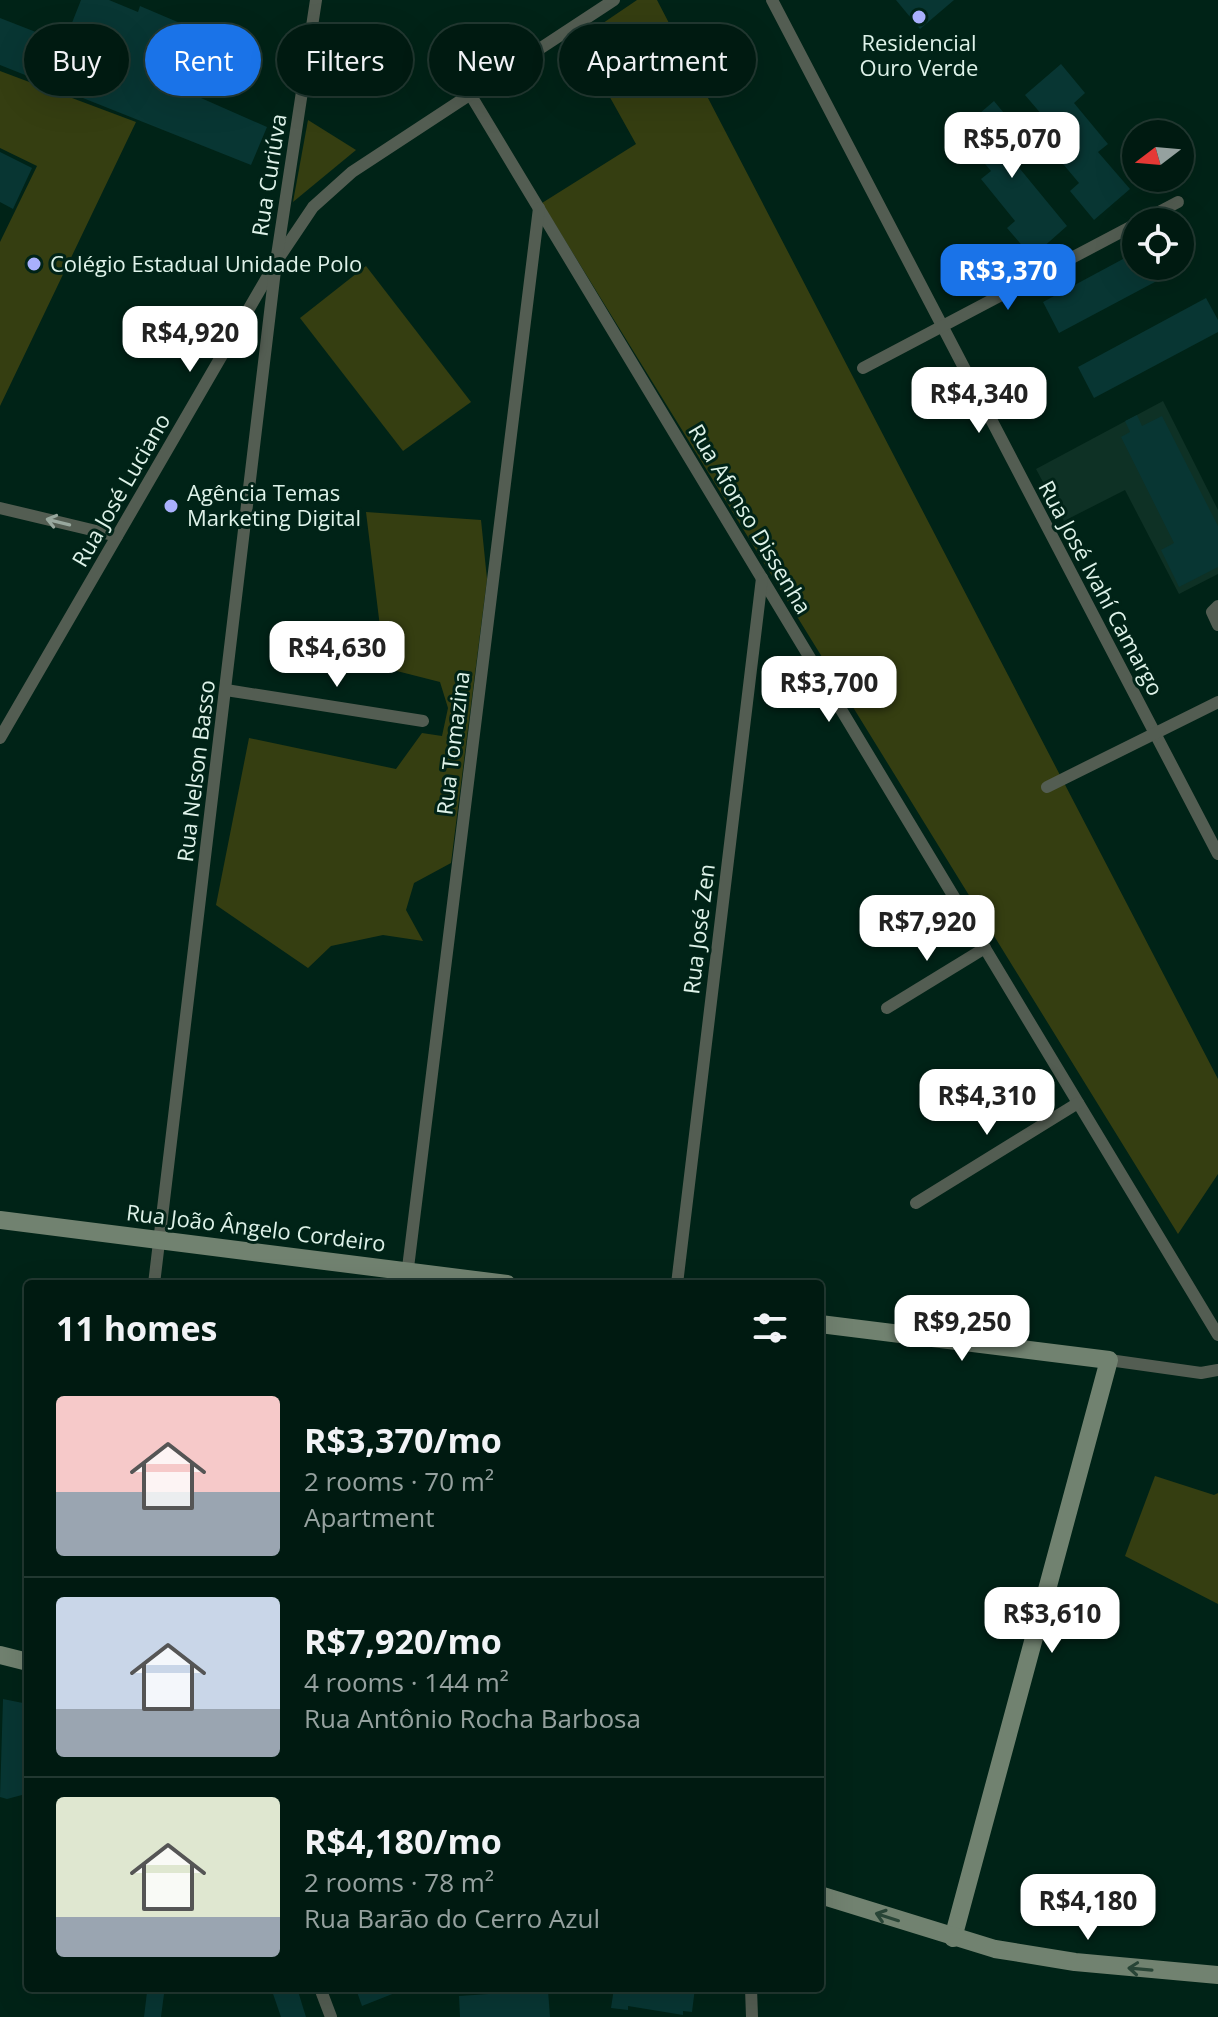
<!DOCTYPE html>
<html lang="en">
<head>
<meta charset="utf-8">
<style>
  body { margin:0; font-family:"Open Sans",sans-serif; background:#0e271f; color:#f1f3f6; height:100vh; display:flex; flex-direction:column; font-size:30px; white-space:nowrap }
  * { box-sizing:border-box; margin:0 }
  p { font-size:26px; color:#95a19f }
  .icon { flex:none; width:44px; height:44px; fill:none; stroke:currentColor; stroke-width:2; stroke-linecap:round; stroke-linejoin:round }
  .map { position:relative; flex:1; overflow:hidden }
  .panel { position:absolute; left:24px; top:1280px; width:800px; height:712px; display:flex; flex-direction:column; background:#001a11; border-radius:8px; box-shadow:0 8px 32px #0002,0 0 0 2px #223831 }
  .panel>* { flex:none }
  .banner { position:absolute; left:24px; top:24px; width:800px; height:72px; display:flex; gap:16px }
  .needle { width:52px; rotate:254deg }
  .tools { position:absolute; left:1122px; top:120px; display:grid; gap:16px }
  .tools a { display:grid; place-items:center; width:72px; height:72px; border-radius:50%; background:#001a11; box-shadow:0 8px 32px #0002,0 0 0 2px #223831; font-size:40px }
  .price { position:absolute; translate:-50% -68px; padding:0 18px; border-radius:16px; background:#fff; color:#222; font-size:26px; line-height:52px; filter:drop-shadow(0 2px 4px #0008) }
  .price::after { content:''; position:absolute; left:50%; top:48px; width:24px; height:18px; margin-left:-12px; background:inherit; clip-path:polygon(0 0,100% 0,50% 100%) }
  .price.on { background:#1a73e8; color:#fff }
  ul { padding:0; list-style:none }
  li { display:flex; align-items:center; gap:24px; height:200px; padding:0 32px }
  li+li { border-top:2px solid #223831 }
  li span { display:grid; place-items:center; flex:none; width:224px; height:160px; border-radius:8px; color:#555 }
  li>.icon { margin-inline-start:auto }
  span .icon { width:96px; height:96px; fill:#fffc; stroke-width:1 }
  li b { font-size:34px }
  h2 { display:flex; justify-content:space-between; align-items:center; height:96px; padding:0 32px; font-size:34px }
  .tag { padding:0 28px; border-radius:36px; background:#001a11; box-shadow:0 8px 32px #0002,0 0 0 2px #223831; font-size:28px; line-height:72px }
  .tag.on { background:#1a73e8; color:#fff }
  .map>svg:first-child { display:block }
  .built { fill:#0e3125 }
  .green { fill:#353e11 }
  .building { fill:#083633 }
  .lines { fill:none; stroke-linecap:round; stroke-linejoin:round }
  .street { stroke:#535d52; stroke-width:12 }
  .secondary { stroke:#718270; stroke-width:18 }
  .oneway { stroke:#98a89e }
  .oneway2 { stroke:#284436 }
  .poi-dot { fill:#a9b0fc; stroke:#002317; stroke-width:3 }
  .labels { text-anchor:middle; stroke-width:6; stroke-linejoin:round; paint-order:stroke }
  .poi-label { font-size:22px; fill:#def2e9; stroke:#002317; text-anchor:start }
  .street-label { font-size:22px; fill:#def2e9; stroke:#002317 }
</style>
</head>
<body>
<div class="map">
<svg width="1218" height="2017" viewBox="0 0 1218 2017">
  <rect width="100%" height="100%" fill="#002317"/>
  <!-- built -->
  <path class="built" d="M1163 401 1218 510V574L1179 594 1125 490 1064 521 1036 469Z"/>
  <!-- green -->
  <g class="green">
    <path d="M637 0H657L1218 1079V1174L1178 1234 542 203 636 144 578 40Z"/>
    <path d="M0 71 136 122 0 406V242L37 166 0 148Z"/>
    <path d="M308 120 356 150 293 202Z"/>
    <path d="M366 266 471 402 403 451 300 318Z"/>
    <path d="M366 512 481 520 487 579 451 863 414 883 406 910 423 941 383 935 331 946 308 968 216 905 249 738 396 769 422 733 442 736 448 708 440 682 385 668Z"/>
    <path d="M1155 1476 1214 1495 1218 1493V1604L1125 1556Z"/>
  </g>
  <!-- building -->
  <g class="building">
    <path d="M81 0H109L138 12 140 6 180 23 158 79 267 127 251 165 0 65V18L64 43Z"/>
    <path d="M896 0H954L920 29Z"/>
    <path d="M1061 64 1085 93 1074 103 1108 144 1098 152 1130 189 1094 220 1070 191 1079 183 1048 146 1060 136 1025 95Z"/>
    <path d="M994 101 1018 130 1008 138 1024 158 1016 164 1067 226 1032 257 1007 228 1015 221 981 179 991 171 958 132Z"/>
    <path d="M0 152 32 168 13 209 0 202Z"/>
    <path d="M1136 252V266H1185L1059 333 1043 302Z"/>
    <path d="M1206 298 1218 320V332L1094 398 1078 367Z"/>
    <path d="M1137 415 1142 426 1162 416 1218 526V567L1179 587 1161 550 1174 543 1121 437 1130 432 1125 421Z"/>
    <path d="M3 1699 28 1704V1787L22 1795 7 1799 0 1797Z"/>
    <path d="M271 1988H297L306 2017H281Z"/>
    <path d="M368 1988H405V1989L362 2006 357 1992Z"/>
    <path d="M614 1988H695L692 2012 683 2011V2015L628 2006V2010L611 2008Z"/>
    <path d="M548 1990 550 2017H460L459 1996Z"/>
    <path d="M147 1992 164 1994 161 2017H144Z"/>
  </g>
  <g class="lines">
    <!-- street -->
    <g class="street">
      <path d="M772 0 1218 854"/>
      <path d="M470 94 1218 1335"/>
      <path d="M1140 222 1178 202"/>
      <path d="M863 368 1136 224"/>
      <path d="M0 508 117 536"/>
      <path d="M1218 606 1212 612 1218 625"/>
      <path d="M226 690 423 721"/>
      <path d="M0 738 276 262 313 207 352 172 614 0"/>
      <path d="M1047 787 1218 702"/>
      <path d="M887 1008 985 948"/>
      <path d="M916 1203 1078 1103"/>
      <path d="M154 1284 276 262 316 0"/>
      <path d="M406 1284 539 208"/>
      <path d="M677 1284 762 578"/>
      <path d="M1109 1360 1201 1373 1218 1370"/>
      <path d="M320 1988 331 2017"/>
      <path d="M751 1988 752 2017"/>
    </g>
    <!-- secondary -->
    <g class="secondary">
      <path d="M0 1220 507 1284"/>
      <path d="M820 1324 1109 1360 953 1938"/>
      <path d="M0 1655 28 1662"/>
      <path d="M820 1895 995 1949 1075 1962 1218 1975"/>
    </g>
  </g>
  <!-- one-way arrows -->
  <defs><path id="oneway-shaft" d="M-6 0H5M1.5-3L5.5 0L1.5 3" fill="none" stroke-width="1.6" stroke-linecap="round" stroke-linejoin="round" transform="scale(2)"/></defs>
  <use class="oneway" href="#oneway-shaft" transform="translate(58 522) rotate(-166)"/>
  <g class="oneway2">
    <use href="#oneway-shaft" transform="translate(887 1917) rotate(-162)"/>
    <use href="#oneway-shaft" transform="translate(1140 1969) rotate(-175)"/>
  </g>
  <!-- markers -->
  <g class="poi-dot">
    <circle cx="919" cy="17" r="8"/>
    <circle cx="34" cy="264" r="8"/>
    <circle cx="171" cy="506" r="8"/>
  </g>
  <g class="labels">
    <!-- poi labels -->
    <g class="poi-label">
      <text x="919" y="51" text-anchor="middle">Residencial<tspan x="919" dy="25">Ouro Verde</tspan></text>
      <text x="50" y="272">Colégio Estadual Unidade Polo</text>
      <text x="187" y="501">Agência Temas<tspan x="187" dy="25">Marketing Digital</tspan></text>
    </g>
    <!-- street labels -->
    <g class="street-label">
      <text transform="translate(269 175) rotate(-81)" y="8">Rua Curiúva</text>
      <text transform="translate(121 490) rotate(-60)" y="8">Rua José Luciano</text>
      <text transform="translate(750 519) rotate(59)" y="8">Rua Afonso Dissenha</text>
      <text transform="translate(1101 588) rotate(62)" y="8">Rua José Ivahí Camargo</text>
      <text transform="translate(453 743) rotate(-83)" y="8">Rua Tomazina</text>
      <text transform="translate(196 771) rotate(-83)" y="8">Rua Nelson Basso</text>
      <text transform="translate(699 929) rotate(-83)" y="8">Rua José Zen</text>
      <text transform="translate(256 1228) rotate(7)" y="8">Rua João Ângelo Cordeiro</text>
    </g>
  </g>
</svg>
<div class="tools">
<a><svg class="needle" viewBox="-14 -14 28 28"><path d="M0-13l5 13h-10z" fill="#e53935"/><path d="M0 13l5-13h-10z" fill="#95a19f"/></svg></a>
<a><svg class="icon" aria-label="locate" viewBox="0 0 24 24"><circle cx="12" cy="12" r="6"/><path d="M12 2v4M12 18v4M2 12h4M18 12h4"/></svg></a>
</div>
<b class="price" style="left:1012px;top:180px">R$5,070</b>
<b class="price on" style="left:1008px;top:312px">R$3,370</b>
<b class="price" style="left:190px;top:374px">R$4,920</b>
<b class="price" style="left:979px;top:435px">R$4,340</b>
<b class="price" style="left:337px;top:689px">R$4,630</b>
<b class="price" style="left:829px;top:724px">R$3,700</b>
<b class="price" style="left:927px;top:963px">R$7,920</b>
<b class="price" style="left:987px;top:1137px">R$4,310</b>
<b class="price" style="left:962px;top:1363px">R$9,250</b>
<b class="price" style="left:1052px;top:1655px">R$3,610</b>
<b class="price" style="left:1088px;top:1942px">R$4,180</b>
<div class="banner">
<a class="tag">Buy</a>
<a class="tag on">Rent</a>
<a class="tag">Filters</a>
<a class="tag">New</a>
<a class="tag">Apartment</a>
</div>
<section class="panel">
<h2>11 homes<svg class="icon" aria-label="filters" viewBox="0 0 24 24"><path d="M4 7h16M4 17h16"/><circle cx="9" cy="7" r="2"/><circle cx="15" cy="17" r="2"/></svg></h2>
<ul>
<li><span style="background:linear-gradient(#f6c9c9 60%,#9aa5b1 0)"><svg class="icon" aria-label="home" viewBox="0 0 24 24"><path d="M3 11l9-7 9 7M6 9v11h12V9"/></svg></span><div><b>R$3,370/mo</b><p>2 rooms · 70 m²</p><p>Apartment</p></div></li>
<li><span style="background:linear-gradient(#c9d6e8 70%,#9aa5b1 0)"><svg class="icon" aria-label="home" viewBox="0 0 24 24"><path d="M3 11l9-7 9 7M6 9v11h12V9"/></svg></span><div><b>R$7,920/mo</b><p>4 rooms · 144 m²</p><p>Rua Antônio Rocha Barbosa</p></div></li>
<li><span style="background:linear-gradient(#dfe7d0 75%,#9aa5b1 0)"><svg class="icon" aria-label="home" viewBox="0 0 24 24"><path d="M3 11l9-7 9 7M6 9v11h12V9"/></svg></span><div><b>R$4,180/mo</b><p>2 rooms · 78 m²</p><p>Rua Barão do Cerro Azul</p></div></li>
</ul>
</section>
</div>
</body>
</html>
